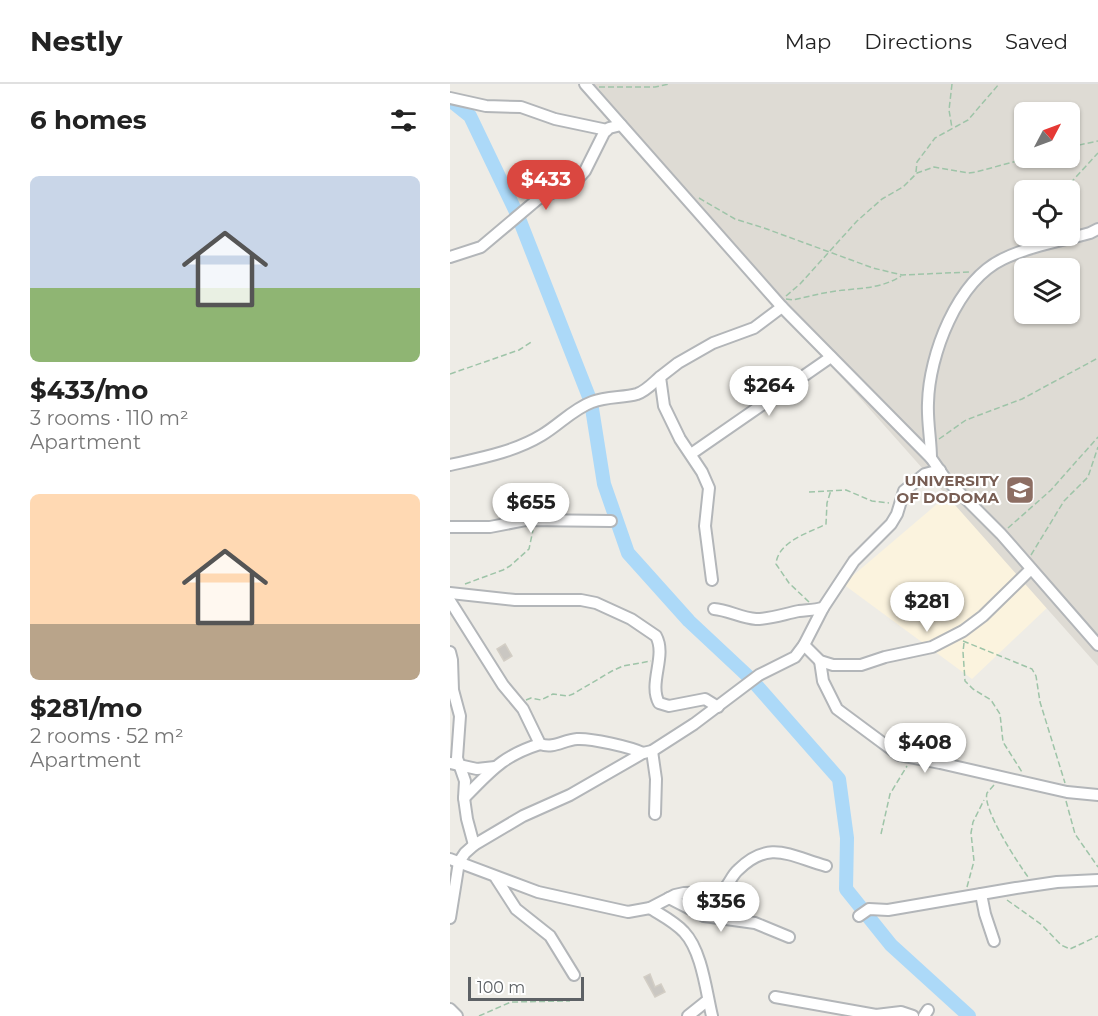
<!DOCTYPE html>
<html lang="en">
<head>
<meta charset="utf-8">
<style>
  body { margin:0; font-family:Montserrat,sans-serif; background:#f2f2f2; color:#222; height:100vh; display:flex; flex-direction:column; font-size:22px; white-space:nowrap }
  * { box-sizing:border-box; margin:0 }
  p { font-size:20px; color:#767676 }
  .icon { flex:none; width:33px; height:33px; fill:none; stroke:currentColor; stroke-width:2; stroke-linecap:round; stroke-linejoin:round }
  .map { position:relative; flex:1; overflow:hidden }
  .drawer { display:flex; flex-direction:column; background:#fff; width:450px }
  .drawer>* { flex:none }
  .needle { width:39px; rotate:49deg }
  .controls { position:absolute; left:564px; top:18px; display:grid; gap:12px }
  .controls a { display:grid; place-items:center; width:66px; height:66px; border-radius:9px; background:#fff; box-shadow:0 2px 4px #0004; font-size:30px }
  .scale { position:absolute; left:18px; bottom:15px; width:116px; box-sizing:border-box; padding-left:6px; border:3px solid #5d6165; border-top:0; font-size:16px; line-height:21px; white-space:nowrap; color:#5d6165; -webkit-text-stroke:4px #fff; paint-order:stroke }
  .price { position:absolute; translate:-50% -51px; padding:0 14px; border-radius:21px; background:#fff; color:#222; font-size:20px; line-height:39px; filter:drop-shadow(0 2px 3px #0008) }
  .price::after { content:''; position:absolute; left:50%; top:36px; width:18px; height:14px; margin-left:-9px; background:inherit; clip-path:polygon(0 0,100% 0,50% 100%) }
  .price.current { background:#da4740; color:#fff }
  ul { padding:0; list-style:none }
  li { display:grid; align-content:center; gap:12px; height:318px; padding:0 30px }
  li span { display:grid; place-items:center; height:186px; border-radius:9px; color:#555 }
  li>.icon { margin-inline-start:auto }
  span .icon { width:108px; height:108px; fill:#fffc; stroke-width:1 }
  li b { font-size:26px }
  h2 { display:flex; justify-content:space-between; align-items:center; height:72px; padding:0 30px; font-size:26px }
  header { display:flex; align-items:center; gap:36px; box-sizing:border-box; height:84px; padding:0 30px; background:#fff; border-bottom:2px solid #e0e0e0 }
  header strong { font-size:28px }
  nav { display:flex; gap:33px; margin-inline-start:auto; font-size:21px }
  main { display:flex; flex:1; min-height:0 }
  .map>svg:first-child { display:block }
  .commercial { fill:#fbf3de }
  .education { fill:#dedbd4; fill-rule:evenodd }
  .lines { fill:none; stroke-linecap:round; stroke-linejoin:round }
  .river { stroke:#acd9f8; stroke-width:14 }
  .building { fill:#cac7c2; stroke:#d3cec5; stroke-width:1.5 }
  .minor-casing { stroke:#b3b6b9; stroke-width:14 }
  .path { stroke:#9ec4a8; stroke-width:1.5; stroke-dasharray:6 3; stroke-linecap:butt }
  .minor { stroke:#fff; stroke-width:10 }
  .labels { text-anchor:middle; stroke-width:4.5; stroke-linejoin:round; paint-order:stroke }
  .education-label { font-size:15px; font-weight:bold; fill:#785e54; stroke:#fff; text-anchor:end }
</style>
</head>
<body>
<header>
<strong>Nestly</strong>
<nav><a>Map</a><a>Directions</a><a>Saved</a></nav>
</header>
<main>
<section class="drawer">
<h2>6 homes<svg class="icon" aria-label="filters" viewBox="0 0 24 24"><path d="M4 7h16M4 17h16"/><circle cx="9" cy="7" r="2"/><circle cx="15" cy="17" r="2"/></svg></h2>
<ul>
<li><span style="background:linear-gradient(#c9d6e8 60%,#8fb573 0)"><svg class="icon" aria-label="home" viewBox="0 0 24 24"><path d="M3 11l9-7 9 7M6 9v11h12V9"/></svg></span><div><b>$433/mo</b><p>3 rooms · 110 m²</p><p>Apartment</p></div></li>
<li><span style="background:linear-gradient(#ffd9b3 70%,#b9a48a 0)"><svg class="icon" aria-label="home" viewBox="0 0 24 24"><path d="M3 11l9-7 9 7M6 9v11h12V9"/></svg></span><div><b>$281/mo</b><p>2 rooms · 52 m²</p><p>Apartment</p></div></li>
</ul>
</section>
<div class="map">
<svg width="648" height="932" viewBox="0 0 648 932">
  <rect width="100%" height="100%" fill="#eeece6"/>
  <!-- commercial -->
  <path class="commercial" d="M500 409 600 521 522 595 393 500Z"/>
  <!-- education -->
  <path class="education" d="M131 0H648V582ZM574 28H620V74H574ZM574 106H620V152H574ZM574 184H620V230H574Z"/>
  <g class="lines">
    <!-- river -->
    <path class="river" d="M0 16 20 32 68 132 141 318 154 400 178 469 239 537 301 595 389 695 397 754 396 805 441 861 519 932"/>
  </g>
  <!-- building -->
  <g class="building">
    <path d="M55 560 62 572 54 577 47 565Z"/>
    <path d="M200 890 205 903 211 900 215 908 205 913 194 893Z"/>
  </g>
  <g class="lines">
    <!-- minor casing -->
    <g class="minor-casing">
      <g id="minor">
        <path d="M135 0 332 223 481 374 495 394 551 450 648 561"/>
        <path d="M0 14 36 22 71 23 105 35 157 46"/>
        <path d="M0 173 31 163 88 115 124 99 135 87 154 49 159 44 171 41"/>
        <path d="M241 370 381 273"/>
        <path d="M481 374C481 356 477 337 478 319 479 271 507 197 553 175 580 162 611 157 640 149L648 145"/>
        <path d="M0 381C31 374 64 368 92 351 109 341 123 325 142 318 157 312 173 314 187 310 196 307 203 299 210 293"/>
        <path d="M0 443H40L76 436 161 437"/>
        <path d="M262 496 255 442 259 404 252 388 230 355 214 322 210 293 228 279 263 259 304 244 332 223"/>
        <path d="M0 509 65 516H131L146 519 181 535 206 552C217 572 198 599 209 619L219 622 255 615 268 623"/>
        <path d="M0 517 53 601 73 625 90 660C104 665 113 656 127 655 141 654 180 663 193 669"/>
        <path d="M264 525C278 526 291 534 306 535 321 535 334 530 349 527 357 526 364 526 373 524"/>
        <path d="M354 561 370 577 383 581H411L435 573 482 563 513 547 533 532 581 485"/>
        <path d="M0 568 2 576 3 606 10 632 7 674 15 697 14 714 17 735 24 761"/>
        <path d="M370 577 373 597 387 625 449 671 490 679 617 708 648 711"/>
        <path d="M202 667 206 695 205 730"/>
        <path d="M0 679 27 685 45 683"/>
        <path d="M14 714C41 687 52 672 90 660"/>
        <path d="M0 775 88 808 178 828 200 824 225 811 234 809 271 808C279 802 281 792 288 786 319 755 340 772 376 782"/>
        <path d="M46 794 66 825 100 852 124 891"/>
        <path d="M531 810 535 830 544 857"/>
        <path d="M219 814 254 832 305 839 339 853"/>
        <path d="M200 824C211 831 225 838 234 848 252 867 256 907 262 932"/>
        <path d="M409 832 419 825 438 826 566 804 607 798 648 796"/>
        <path d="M0 834 9 778 15 769 24 761 73 732 120 711 193 669 202 667 244 640 309 591 345 573 354 561 373 524 404 477 441 440 447 430 454 407 475 390 490 386"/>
        <path d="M325 913 426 931 451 928 463 932"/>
        <path d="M0 925 7 932"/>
        <path d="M238 932 258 916"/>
        <path d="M474 932 478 926"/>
      </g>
    </g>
    <!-- path -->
    <g class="path">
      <path d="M502 0 499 26 502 44"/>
      <path d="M149 3H205L219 0"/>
      <path d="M620 63 648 57"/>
      <path d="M466 88 467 78 485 54 518 36 549 0"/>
      <path d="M614 106 648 69"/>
      <path d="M249 114 285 135 314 144 423 184 452 191 519 188"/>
      <path d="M336 212 350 200 407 137 432 115 453 103 467 89 484 83 518 89 526 88 578 74"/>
      <path d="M336 215 343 216C357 213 371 209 386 207 409 204 431 205 451 192"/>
      <path d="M0 290 69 266 83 257"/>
      <path d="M489 355 516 336 572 315 648 274"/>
      <path d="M359 408 396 406 422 417 439 419"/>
      <path d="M558 444 601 406 648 353"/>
      <path d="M581 471 614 417 638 393 648 363"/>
      <path d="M15 500 53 486 60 482 79 465 83 446"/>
      <path d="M359 518 339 499 326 480C328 457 359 449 376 440L377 419 381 406"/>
      <path d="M513 557 582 585 586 592 590 618 615 699"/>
      <path d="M514 559 513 568 515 597 523 605 541 616 550 630 553 658 572 688"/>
      <path d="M76 616 81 614 91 616 103 610 118 612 123 610 162 587 173 582 201 577"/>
      <path d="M544 701 537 709C532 725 568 779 578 793"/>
      <path d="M616 717 625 750 648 783"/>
      <path d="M431 750 440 710 457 682"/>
      <path d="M517 803 524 777 521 749 523 738 534 716"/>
      <path d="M557 816 592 841 611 861 620 865 648 852"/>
      <path d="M29 932 61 918 120 917"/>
    </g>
    <!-- minor -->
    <use href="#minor" class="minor"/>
  </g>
  <!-- icons -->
  <defs>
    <g id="university-square" transform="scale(1.5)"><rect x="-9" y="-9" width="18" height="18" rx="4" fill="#8d6e63" stroke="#fff"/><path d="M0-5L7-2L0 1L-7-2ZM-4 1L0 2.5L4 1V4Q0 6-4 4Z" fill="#fff"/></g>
  </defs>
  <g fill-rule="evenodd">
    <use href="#university-square" x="570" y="406"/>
  </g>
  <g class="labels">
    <!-- education labels -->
    <g class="education-label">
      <text x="549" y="402">UNIVERSITY<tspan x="549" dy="17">OF DODOMA</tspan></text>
    </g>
  </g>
</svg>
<div class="controls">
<a><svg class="needle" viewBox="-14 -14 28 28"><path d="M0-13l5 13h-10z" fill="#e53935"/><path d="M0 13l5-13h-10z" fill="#767676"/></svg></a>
<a><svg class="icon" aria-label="locate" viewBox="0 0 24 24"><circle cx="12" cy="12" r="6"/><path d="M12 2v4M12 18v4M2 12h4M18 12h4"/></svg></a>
<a><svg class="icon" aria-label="layers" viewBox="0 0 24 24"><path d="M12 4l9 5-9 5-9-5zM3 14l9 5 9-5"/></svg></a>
</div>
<div class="scale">100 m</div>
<b class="price current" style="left:96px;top:127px">$433</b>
<b class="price" style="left:319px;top:333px">$264</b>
<b class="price" style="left:81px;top:450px">$655</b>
<b class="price" style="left:477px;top:549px">$281</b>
<b class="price" style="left:475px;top:690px">$408</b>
<b class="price" style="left:271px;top:849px">$356</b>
</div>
</main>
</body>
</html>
